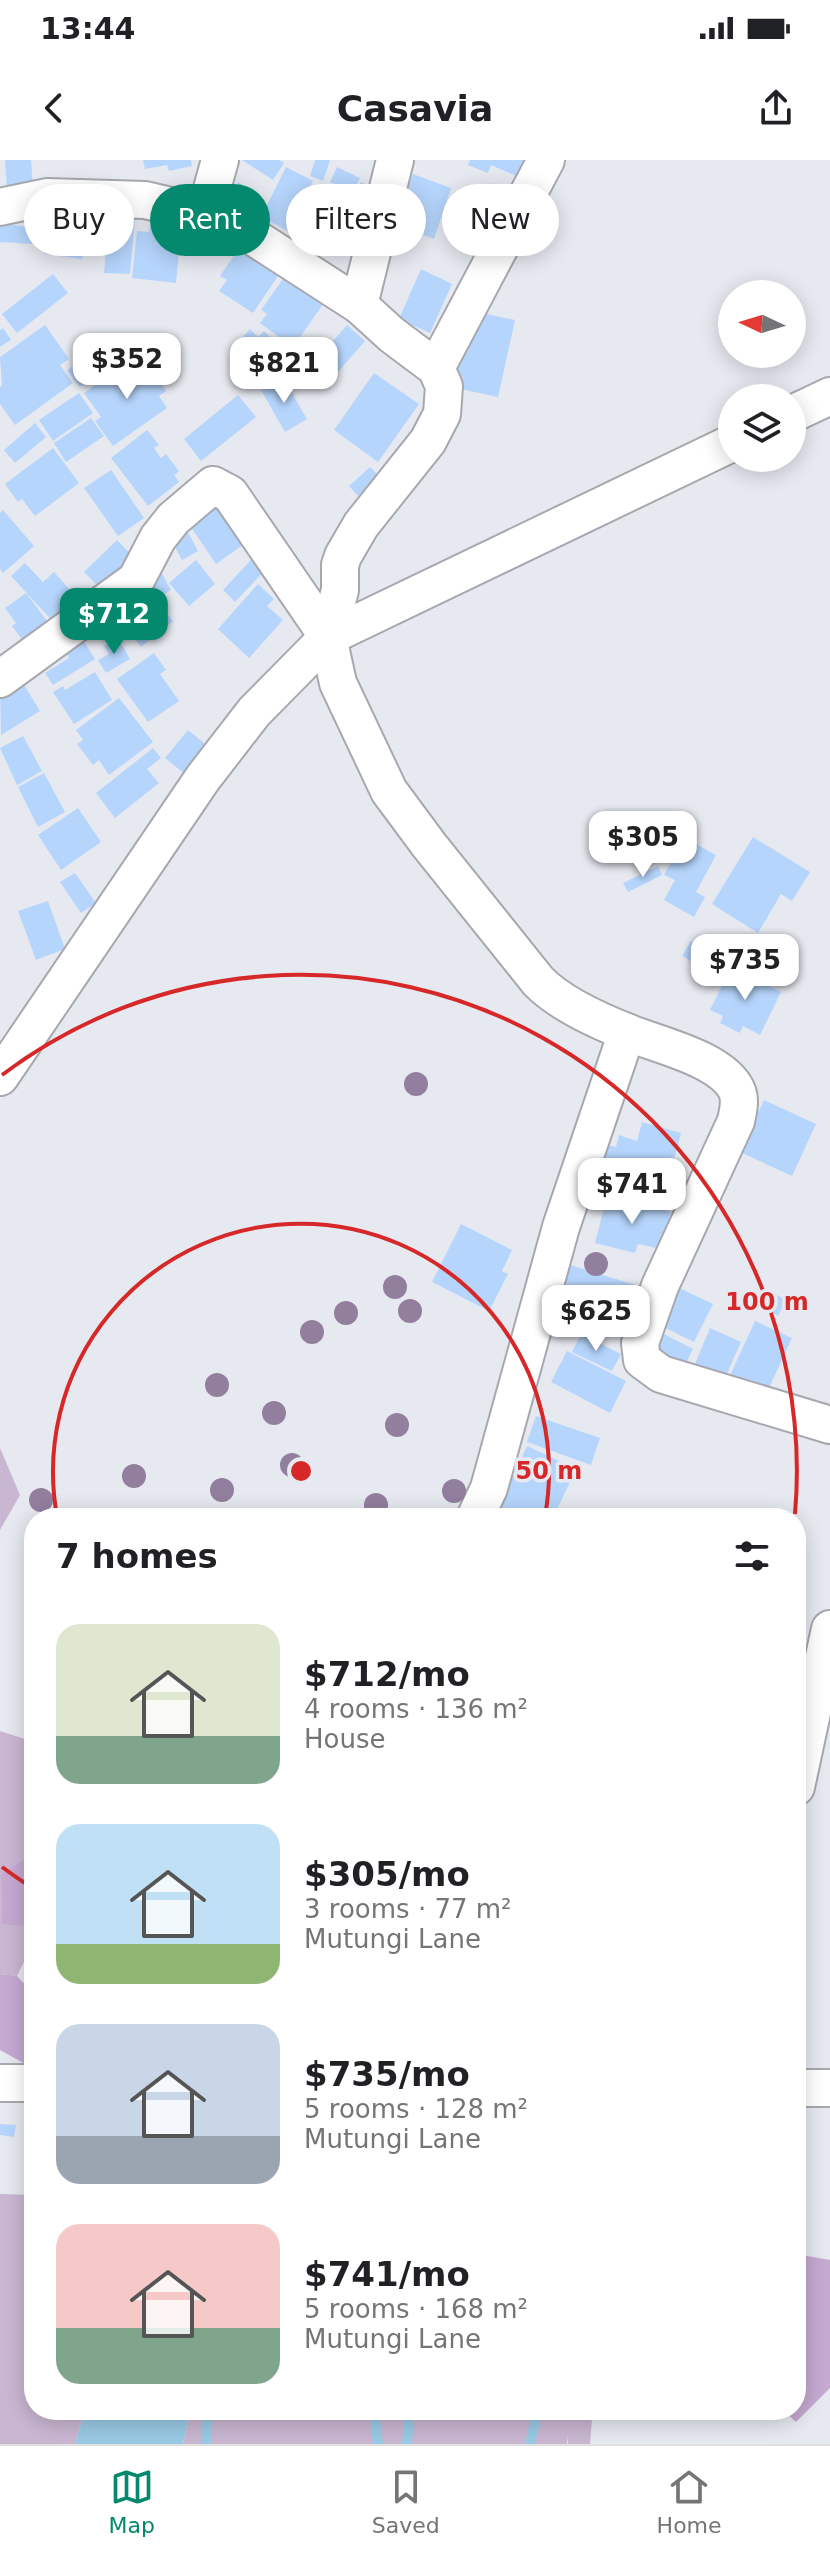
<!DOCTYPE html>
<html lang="en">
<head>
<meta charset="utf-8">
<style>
  body { margin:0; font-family:"DejaVu Sans",sans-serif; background:#f6f6f6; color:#202124; height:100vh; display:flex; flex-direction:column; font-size:30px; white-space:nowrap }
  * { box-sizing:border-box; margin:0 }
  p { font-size:26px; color:#757577 }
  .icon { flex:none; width:44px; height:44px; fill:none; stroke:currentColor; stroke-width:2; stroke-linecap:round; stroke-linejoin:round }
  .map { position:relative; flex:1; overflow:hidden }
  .sheet { position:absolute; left:24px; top:1348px; width:782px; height:912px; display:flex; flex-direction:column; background:#fff; border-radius:32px; box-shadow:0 4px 20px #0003 }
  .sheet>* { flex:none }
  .top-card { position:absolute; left:24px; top:24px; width:782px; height:72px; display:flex; gap:16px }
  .needle { width:52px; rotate:274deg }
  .fabs { position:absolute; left:718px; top:120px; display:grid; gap:16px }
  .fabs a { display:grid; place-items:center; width:88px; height:88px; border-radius:50%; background:#fff; box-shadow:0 4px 20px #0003; font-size:40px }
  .price { position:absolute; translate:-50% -68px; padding:0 18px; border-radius:16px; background:#fff; color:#222; font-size:26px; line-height:52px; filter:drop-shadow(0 2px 4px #0008) }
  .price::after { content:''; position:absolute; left:50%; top:48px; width:24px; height:18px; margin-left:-12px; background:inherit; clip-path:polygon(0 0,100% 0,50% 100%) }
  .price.selected { background:#05896e; color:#fff }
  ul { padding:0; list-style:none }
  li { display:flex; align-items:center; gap:24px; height:200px; padding:0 32px }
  li span { display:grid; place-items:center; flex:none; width:224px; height:160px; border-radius:24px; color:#555 }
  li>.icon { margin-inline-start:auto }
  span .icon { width:96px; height:96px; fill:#fffc; stroke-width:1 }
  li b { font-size:34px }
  h2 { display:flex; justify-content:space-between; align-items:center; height:96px; padding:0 32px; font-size:34px }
  .chip { padding:0 28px; border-radius:36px; background:#fff; box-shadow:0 4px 20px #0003; font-size:28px; line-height:72px }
  .chip.selected { background:#05896e; color:#fff }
  .status { display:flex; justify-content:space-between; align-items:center; height:56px; padding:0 40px; background:#fff; direction:ltr }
  .status svg { height:22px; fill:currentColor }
  header { display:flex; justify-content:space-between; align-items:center; height:104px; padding:0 32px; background:#fff; font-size:36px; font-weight:800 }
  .menu { display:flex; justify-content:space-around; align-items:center; height:112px; border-top:2px solid #e0e0e0; background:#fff; font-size:22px; color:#757577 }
  .menu a { display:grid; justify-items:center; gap:4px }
  .menu .selected { color:#05896e }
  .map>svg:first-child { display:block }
  .green { fill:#c9b6d1 }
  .forest { fill:#c5a9d1 }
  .water { fill:#99c9e4 }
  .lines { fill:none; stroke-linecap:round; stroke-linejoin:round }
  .stream { stroke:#99c9e4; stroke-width:10 }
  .building { fill:#b6d5fc }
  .street-casing { stroke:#a7a8af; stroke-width:40 }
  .street { stroke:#fff; stroke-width:36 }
  .tree { fill:#927f9e }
  .ring { fill:none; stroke:#d62828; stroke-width:4 }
  .centre { fill:#d62828; stroke:#e7e9f1; stroke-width:4 }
  .ring-label { font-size:24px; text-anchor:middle; font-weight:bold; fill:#d62828; stroke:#e7e9f1; stroke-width:7; stroke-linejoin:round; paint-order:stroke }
</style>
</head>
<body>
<div class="status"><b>13:44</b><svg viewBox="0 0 49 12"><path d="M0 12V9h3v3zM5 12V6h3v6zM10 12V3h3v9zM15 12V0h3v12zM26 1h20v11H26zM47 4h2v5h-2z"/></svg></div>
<header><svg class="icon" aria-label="back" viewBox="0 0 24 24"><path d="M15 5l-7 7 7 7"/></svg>Casavia<svg class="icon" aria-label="share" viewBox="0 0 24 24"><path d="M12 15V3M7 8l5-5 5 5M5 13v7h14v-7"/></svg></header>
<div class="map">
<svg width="830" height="2284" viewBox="0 0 830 2284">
  <rect width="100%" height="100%" fill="#e7e9f1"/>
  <!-- green -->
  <g class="green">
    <path d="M0 1288 20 1335 0 1370Z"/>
    <path d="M0 1571 34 1582V1692L1 1714 2 1763 34 1767V1782L17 1816 0 1814Z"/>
    <path d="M0 2034 34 2035V2250H85L75 2284H0Z"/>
    <path d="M190 2250H585L592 2259 590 2284H568V2276L567 2284H183Z"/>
  </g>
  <!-- forest -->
  <g class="forest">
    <path d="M34 1692V1767L2 1764 1 1714Z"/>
    <path d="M0 1814 17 1816 34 1834V1900L27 1905 0 1890Z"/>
    <path d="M796 2094 830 2100V2228L796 2262 783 2250H796V2226L806 2214 796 2210Z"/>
  </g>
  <!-- water -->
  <path class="water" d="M85 2250H190L183 2284H75Z"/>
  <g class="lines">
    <!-- stream -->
    <g class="stream">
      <path d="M374 2250 378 2284"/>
      <path d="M206 2284 208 2250"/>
      <path d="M407 2284 410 2250"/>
      <path d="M530 2284 538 2250"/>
    </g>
  </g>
  <!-- building -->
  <g class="building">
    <path d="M5 0H31L33 27 7 29Z"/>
    <path d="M143 0H191L192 6 169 11 167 5 145 9Z"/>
    <path d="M242 0H279L284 3 273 20Z"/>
    <path d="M315 0H330L323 21 310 16Z"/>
    <path d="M470 0H528L521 18 491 5 488 13 468 5Z"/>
    <path d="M286 7 313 21 288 71 261 57Z"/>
    <path d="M337 7 360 18 350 38 343 34 345 29 330 22Z"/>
    <path d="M413 14 451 28 434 79 405 68 412 46 403 43Z"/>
    <path d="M238 22 265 41 258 51 231 33Z"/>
    <path d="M361 22 381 32 371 52 351 42Z"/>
    <path d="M493 23 510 33 494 60 477 50Z"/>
    <path d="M312 30 341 43 319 94 290 81Z"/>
    <path d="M42 55 87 61 82 99 45 94 47 83 38 81Z"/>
    <path d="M109 57 135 59 130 114 104 113Z"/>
    <path d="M0 64 34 67 32 84 0 82Z"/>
    <path d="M150 67 181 70 176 123 132 118 137 71 149 72Z"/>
    <path d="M242 84 282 110 253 153 219 131 227 120 220 116Z"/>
    <path d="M421 109 452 124 430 173 399 159Z"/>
    <path d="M53 114 68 133 17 173 2 154Z"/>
    <path d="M285 116 323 144 293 187 260 163 267 154 261 150Z"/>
    <path d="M477 152 515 160 498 237 460 229 463 217 453 215 458 190 468 192Z"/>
    <path d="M45 165 69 199 60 205 73 223 15 265 0 244V227L2 225 0 197Z"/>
    <path d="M347 165 365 181 338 212 320 196Z"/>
    <path d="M3 168 11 180 0 187V170Z"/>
    <path d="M250 169 258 177 264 171 287 193 258 225 245 212 249 208 229 191Z"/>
    <path d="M133 199 138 207 145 202 166 231 159 236 167 248 113 286 95 261 101 257 84 233Z"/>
    <path d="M82 200 94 217 80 227 67 210Z"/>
    <path d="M374 213 419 244 378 302 334 270Z"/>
    <path d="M283 218 307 259 285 272 261 230Z"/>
    <path d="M79 233 93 253 53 281 39 260Z"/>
    <path d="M238 235 256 257 201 301 184 279Z"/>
    <path d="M91 258 104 276 66 302 54 283Z"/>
    <path d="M35 263 46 277 15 303 4 290Z"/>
    <path d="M147 270 159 285 154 288 161 298 166 294 179 311 174 315 179 322 148 346 111 298Z"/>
    <path d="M53 288 79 323 35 356 22 339 18 342 5 324Z"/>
    <path d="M370 307 379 316 358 336 349 326Z"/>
    <path d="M111 310 144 358 118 376 84 328Z"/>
    <path d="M221 336 250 380 216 404 186 360Z"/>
    <path d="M3 350 34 386 3 413 0 409V353Z"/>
    <path d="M184 365 198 391 182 400 168 374Z"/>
    <path d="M117 380 136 400 104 432 84 412Z"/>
    <path d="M258 392 271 404 235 442 223 430Z"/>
    <path d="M196 400 215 424 189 446 169 423Z"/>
    <path d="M25 403 43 422 54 412 84 446 59 468 11 416Z"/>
    <path d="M160 410 171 430 156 439 144 420Z"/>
    <path d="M258 424 274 439 267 446 283 460 249 498 218 469Z"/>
    <path d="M26 433 56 473 28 488 12 466 16 463 5 448Z"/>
    <path d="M136 437 147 450 157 442 173 461 141 487 115 454Z"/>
    <path d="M81 477 95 499 53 525 45 513 69 498 63 488Z"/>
    <path d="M118 478 130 499 106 513 98 500 109 494 104 486Z"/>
    <path d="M154 493 166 510 160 514 179 541 148 562 117 519Z"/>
    <path d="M95 512 112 540 74 564 53 532 63 526 65 530Z"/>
    <path d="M18 515 40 551 1 575 0 526Z"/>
    <path d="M119 538 153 582 109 615 99 600 93 605 77 584 83 580 76 570Z"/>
    <path d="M188 570 209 587 186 615 165 598Z"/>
    <path d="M23 576 42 611 17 625 0 588Z"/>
    <path d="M153 588 161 598 147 609 159 623 115 658 96 633Z"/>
    <path d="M44 613 65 652 38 667 18 627Z"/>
    <path d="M78 648 101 682 61 710 38 675Z"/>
    <path d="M753 677 810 712 792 741 781 734 758 773 712 744Z"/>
    <path d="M696 684 716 695 696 732 705 737 694 757 664 740 675 720 664 715 676 693 687 699Z"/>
    <path d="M658 706 662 715 628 732 623 723Z"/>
    <path d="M75 713 96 743 81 753 60 722Z"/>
    <path d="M48 741 65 789 36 800 18 751Z"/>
    <path d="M691 781 729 803 720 819 682 796Z"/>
    <path d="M731 807 781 832 760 875 743 866 740 873 720 863 723 856 710 850Z"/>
    <path d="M764 940 816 964 792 1016 740 992Z"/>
    <path d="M642 962 681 973 672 1007 676 1008 669 1037 599 1018 608 985 616 987 619 975 637 981Z"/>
    <path d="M607 1036 671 1052 661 1089 638 1084 635 1093 595 1083Z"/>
    <path d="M461 1064 512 1090 502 1111 508 1114 489 1151 432 1122Z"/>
    <path d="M567 1104 645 1128 636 1156 585 1140 581 1153 554 1144Z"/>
    <path d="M673 1125 713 1144 694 1182 655 1163Z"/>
    <path d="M766 1129 786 1140 778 1156 758 1145Z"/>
    <path d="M755 1161 792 1178 764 1239 727 1222Z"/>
    <path d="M710 1168 741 1182 722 1225 692 1211Z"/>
    <path d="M654 1169 693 1189 684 1207 645 1188Z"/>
    <path d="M581 1174 621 1194 612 1211 572 1192Z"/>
    <path d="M567 1191 626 1221 610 1253 551 1222Z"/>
    <path d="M536 1256 600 1278 591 1305 527 1282Z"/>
    <path d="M527 1286 576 1309 553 1358H494Z"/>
    <path d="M0 1964 16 1965 14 1977 0 1975Z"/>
  </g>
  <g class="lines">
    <!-- street casing -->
    <g class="street-casing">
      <g id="street">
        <path d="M0 47 47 37 145 40 205 54 252 76 359 145 392 175 436 208 444 226 442 254 428 281 361 365 343 396 340 405V430L328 477"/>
        <path d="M205 54 220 0"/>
        <path d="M359 145 395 0"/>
        <path d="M436 208 546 0"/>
        <path d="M792 254 830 236"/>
        <path d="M0 519 136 420 158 378 173 359 213 325 230 334 328 477 338 523 389 631 429 685 538 821C559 843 601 862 629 873 658 885 723 899 737 931 741 941 738 951 736 961L660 1126 640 1183 642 1200 661 1214 830 1265"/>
        <path d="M0 917 203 618 254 552 328 477 732 283"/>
        <path d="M475 1358 489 1328 561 1067 627 872"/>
        <path d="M796 1627 830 1469"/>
        <path d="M0 1923H34"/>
        <path d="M796 1928H830"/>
      </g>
    </g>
    <!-- street -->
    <use href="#street" class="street"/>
  </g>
  <!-- trees -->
  <g class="tree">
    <circle cx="416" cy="924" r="12"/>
    <circle cx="596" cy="1104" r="12"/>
    <circle cx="395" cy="1127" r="12"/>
    <circle cx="410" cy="1151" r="12"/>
    <circle cx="346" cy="1153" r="12"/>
    <circle cx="312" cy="1172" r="12"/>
    <circle cx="217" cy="1225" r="12"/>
    <circle cx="274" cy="1253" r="12"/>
    <circle cx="397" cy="1265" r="12"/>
    <circle cx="292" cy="1305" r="12"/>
    <circle cx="134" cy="1316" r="12"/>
    <circle cx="222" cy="1330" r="12"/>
    <circle cx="454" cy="1331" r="12"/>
    <circle cx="41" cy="1340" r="12"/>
    <circle cx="376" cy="1345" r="12"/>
  </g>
  <!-- distance rings -->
  <g class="ring">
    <path d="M57 1356A248 248 0 1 1 545 1356"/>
    <path d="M31 1727A496 496 0 0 1 2 1707M2 915A496 496 0 0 1 795 1354"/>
  </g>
  <circle cx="301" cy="1311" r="12" class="centre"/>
  <g class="ring-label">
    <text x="767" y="1150">100 m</text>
    <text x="549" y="1319">50 m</text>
  </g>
</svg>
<div class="fabs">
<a><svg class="needle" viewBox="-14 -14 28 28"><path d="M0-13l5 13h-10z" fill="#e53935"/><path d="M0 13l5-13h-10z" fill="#757577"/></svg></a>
<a><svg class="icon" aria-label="layers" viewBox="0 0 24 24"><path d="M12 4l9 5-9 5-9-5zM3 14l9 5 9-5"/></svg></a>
</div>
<b class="price" style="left:127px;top:241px">$352</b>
<b class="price" style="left:284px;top:245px">$821</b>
<b class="price selected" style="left:114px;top:496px">$712</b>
<b class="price" style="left:643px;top:719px">$305</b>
<b class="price" style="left:745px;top:842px">$735</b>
<b class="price" style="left:632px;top:1066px">$741</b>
<b class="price" style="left:596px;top:1193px">$625</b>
<div class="top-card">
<a class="chip">Buy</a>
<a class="chip selected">Rent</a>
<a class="chip">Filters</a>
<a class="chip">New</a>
</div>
<section class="sheet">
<h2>7 homes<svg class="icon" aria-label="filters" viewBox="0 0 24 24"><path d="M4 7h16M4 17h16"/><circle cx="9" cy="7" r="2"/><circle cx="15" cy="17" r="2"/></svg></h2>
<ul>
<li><span style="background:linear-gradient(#dfe7d0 70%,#7fa58c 0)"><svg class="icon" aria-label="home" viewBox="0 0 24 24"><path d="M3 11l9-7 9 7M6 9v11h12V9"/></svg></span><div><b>$712/mo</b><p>4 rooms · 136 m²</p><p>House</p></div></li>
<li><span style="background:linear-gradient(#bfe0f5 75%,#8fb573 0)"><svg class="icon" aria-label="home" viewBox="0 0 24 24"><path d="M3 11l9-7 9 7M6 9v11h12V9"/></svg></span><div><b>$305/mo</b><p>3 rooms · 77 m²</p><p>Mutungi Lane</p></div></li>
<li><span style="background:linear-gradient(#c9d6e8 70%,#9aa5b1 0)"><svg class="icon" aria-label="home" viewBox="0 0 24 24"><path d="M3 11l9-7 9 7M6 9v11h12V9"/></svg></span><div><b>$735/mo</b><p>5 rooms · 128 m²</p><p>Mutungi Lane</p></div></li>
<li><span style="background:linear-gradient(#f6c9c9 65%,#7fa58c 0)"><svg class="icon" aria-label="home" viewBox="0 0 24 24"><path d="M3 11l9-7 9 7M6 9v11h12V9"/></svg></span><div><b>$741/mo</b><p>5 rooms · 168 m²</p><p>Mutungi Lane</p></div></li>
</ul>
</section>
</div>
<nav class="menu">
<a class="selected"><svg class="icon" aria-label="map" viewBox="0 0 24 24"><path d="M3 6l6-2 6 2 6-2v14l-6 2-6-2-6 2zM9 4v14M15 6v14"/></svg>Map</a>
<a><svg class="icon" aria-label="saved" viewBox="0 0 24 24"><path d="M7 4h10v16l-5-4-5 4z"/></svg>Saved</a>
<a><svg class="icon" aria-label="home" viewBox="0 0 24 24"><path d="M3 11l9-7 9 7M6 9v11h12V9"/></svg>Home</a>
</nav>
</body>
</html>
